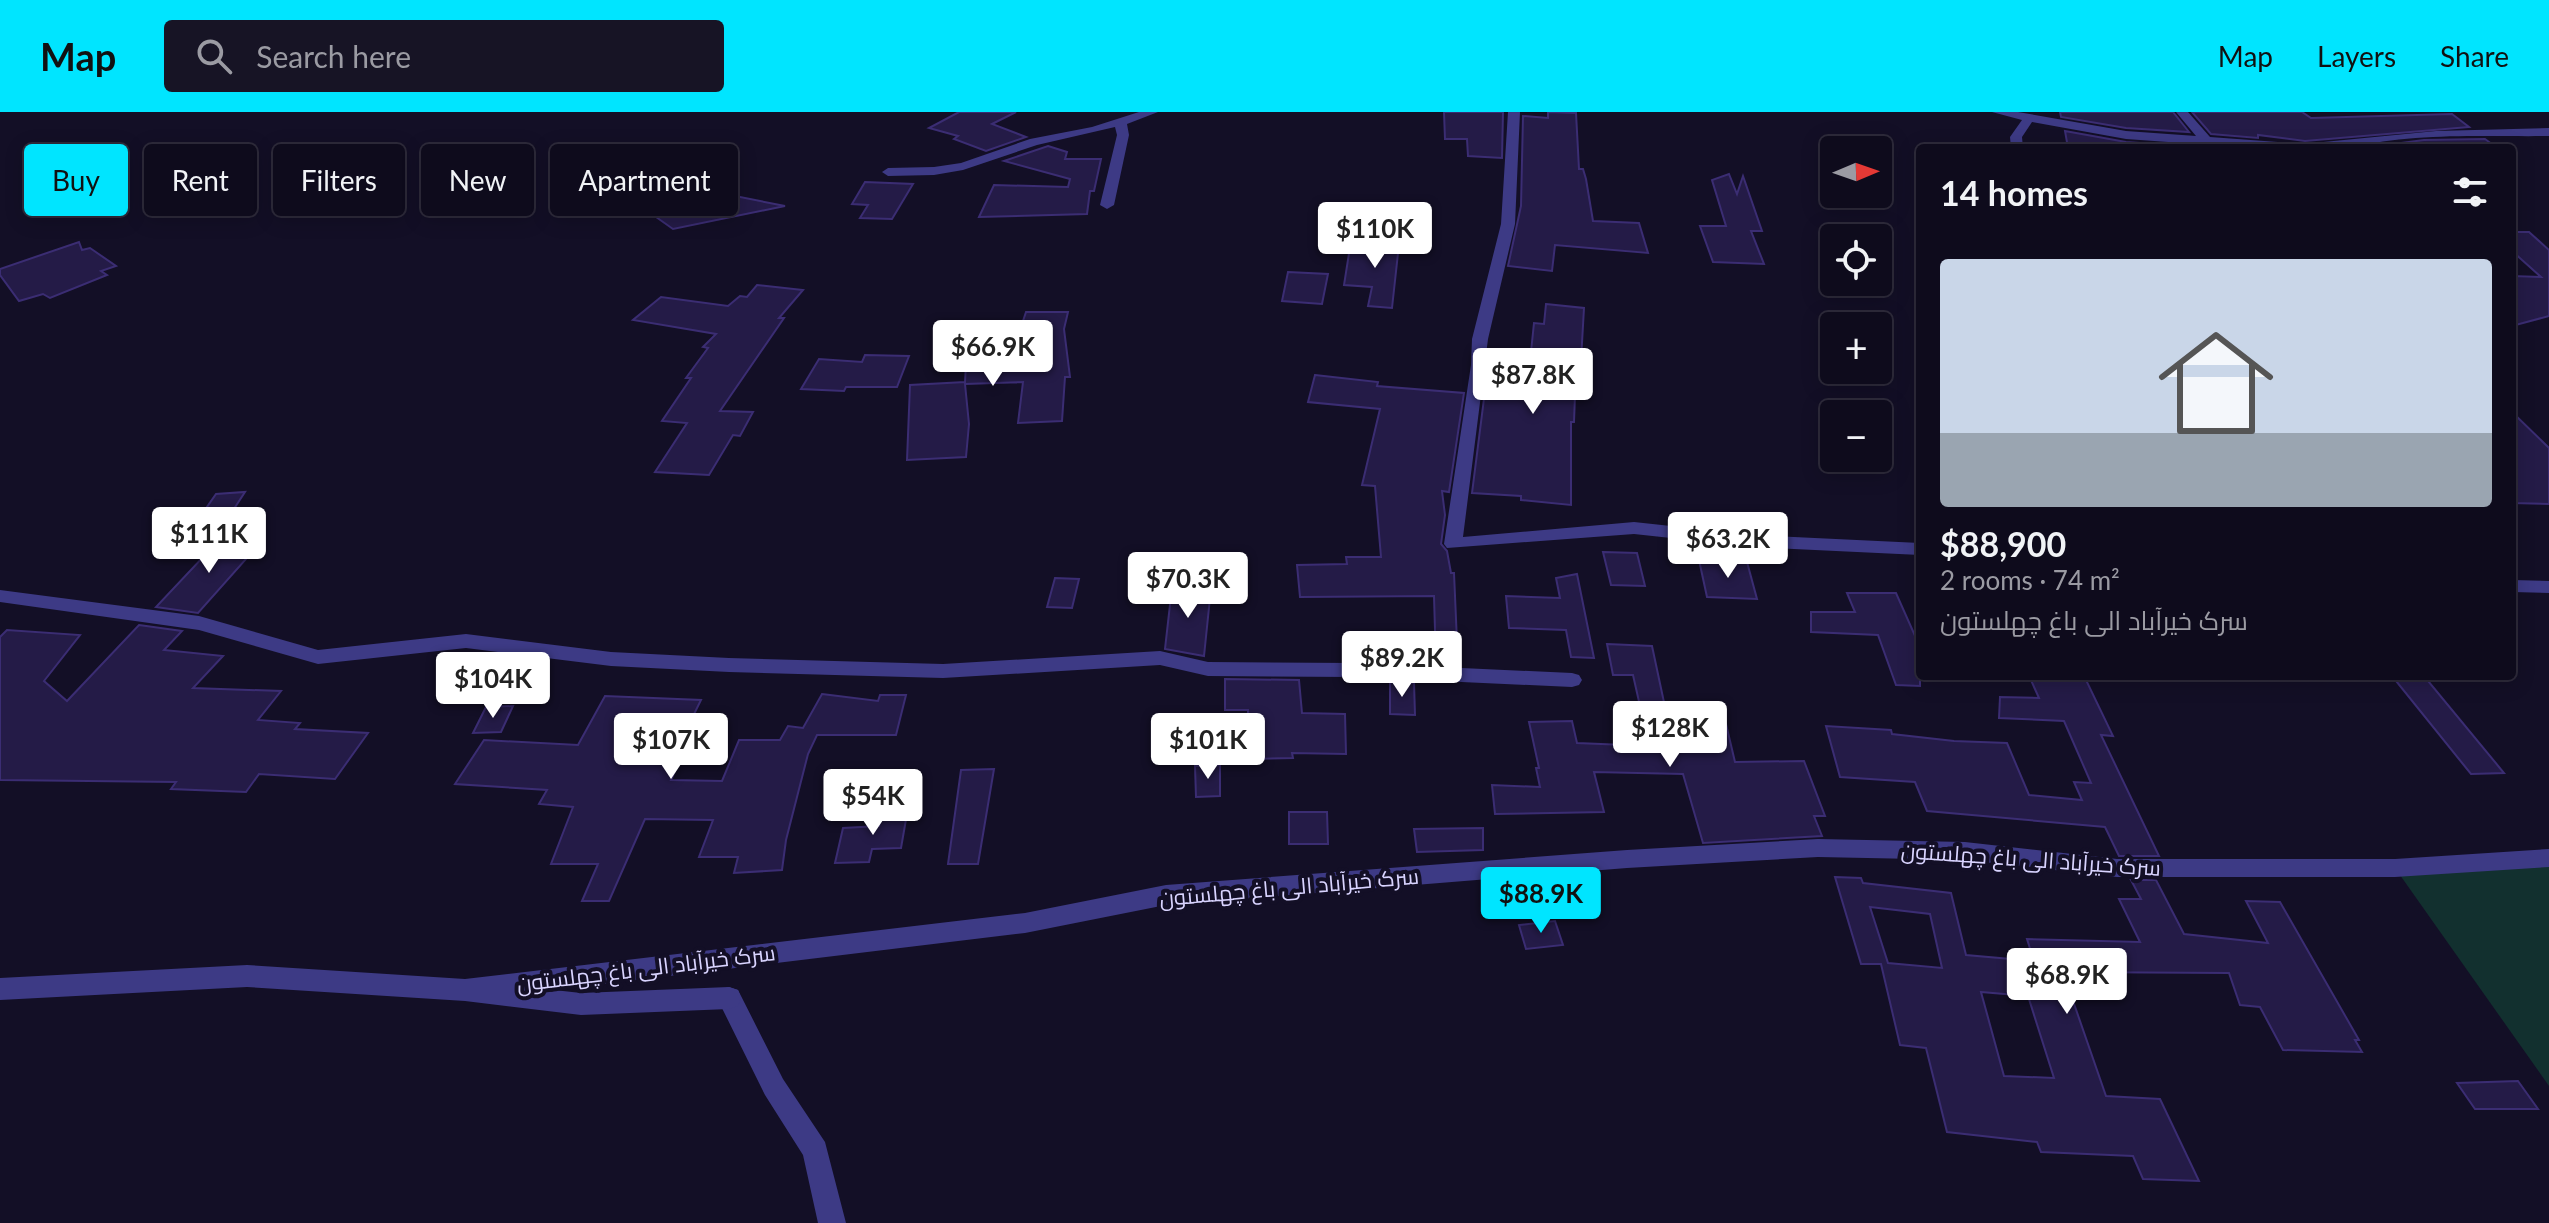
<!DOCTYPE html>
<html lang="en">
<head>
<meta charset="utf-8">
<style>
  body { margin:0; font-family:Lato,Cairo,sans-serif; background:#171425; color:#f1f3f6; height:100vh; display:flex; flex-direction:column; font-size:30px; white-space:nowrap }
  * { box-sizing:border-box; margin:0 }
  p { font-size:26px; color:#9b9ba3 }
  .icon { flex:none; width:44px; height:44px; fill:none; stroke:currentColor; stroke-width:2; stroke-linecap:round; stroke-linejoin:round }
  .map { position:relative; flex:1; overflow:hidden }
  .drawer { position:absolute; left:1916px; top:32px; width:600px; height:536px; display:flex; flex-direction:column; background:#0e0b1c; border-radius:8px; box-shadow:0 4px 20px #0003,0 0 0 2px #2e2b3b }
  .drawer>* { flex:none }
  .hud { position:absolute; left:24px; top:32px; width:760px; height:72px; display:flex; gap:16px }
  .needle { width:52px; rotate:88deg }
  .controls { position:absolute; left:1820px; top:24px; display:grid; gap:16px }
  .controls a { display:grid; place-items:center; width:72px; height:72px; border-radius:8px; background:#0e0b1c; box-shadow:0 4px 20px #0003,0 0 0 2px #2e2b3b; font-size:40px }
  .price { position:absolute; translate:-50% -68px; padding:0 18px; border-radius:8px; background:#fff; color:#222; font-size:26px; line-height:52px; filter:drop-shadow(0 2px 4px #0008) }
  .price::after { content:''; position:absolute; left:50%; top:48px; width:24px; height:18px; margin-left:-12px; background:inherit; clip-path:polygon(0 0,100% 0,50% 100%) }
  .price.on { background:#00e5ff; color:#111 }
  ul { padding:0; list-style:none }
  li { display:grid; align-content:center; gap:16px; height:424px; padding:0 24px }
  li+li { border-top:2px solid #2e2b3b }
  li span { display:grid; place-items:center; height:248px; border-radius:8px; color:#555 }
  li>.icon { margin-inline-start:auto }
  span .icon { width:144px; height:144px; fill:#fffc; stroke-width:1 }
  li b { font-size:34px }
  h2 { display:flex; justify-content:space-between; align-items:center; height:96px; padding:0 24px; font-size:34px }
  .tag { padding:0 28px; border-radius:8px; background:#0e0b1c; box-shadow:0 4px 20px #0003,0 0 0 2px #2e2b3b; font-size:28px; line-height:72px }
  .tag.on { background:#00e5ff; color:#111 }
  header { display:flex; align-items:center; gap:48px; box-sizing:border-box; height:112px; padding:0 40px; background:#00e5ff; color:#111 }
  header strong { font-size:38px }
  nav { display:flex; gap:44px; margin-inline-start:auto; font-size:28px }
  .search { width:560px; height:72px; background:#171425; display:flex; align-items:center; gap:20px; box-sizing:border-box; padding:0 28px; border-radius:8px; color:#9b9ba3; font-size:30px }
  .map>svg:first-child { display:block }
  .green { fill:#12302f }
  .building { fill:#241b47; stroke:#3b2d73; stroke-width:2; fill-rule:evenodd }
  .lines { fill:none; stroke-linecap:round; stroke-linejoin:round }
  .minor { fill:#3d3a85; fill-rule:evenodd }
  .tertiary { fill:#3d3a85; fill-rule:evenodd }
  .labels { text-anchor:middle; stroke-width:8; stroke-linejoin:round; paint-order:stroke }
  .street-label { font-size:22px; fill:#d9d4ff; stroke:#130f26 }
</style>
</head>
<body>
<header>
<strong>Map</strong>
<div class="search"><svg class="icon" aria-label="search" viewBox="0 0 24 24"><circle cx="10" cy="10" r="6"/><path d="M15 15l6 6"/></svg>Search here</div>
<nav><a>Map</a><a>Layers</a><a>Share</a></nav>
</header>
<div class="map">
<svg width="2549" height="1111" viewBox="0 0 2549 1111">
  <rect width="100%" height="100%" fill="#130f26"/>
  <!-- green -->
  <path class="green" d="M2549 746V974L2395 756Z"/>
  <!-- building -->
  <g class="building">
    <path d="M959 0H1016L992 12 1026 25 986 39 954 27 958 24 929 16Z"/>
    <path d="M1444 0H1503L1502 46 1468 44 1467 27H1445Z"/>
    <path d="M1548 0 1576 1 1579 57H1583L1586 67 1593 109 1639 111 1648 141 1555 133 1552 159 1508 154 1521 94 1523 4 1548 6Z"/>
    <path d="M2060 0H2173L2189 20 2126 16 2061 5Z"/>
    <path d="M2192 0H2302L2311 6 2452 2 2469 15 2305 29 2258 23V26L2211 22Z"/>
    <path d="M2065 19 2126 30 2210 36H2068Z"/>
    <path d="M2485 27 2497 36 2378 34 2424 28Z"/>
    <path d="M1048 34 1067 40 1065 47H1101L1094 79H1090L1087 102 979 105 994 73 1068 75 1070 67 1004 49Z"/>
    <path d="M584 54 785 94 673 117Z"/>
    <path d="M1729 62 1737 82 1743 64 1762 119H1751L1764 152 1713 150 1700 114H1726L1712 68Z"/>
    <path d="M865 70 913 72 892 107 860 106 868 93 852 92Z"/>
    <path d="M1382 120 1400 123 1392 196 1368 194 1372 175 1344 173 1350 135 1379 137Z"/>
    <path d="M2512 120H2529L2549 138V204L2512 214V164L2541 165 2512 139Z"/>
    <path d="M79 130 82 138 90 136 116 154 101 159 107 163 50 186 43 182 19 189 0 163V157Z"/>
    <path d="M1288 160 1328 162 1322 192 1282 189Z"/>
    <path d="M757 173 803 178 779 206H784L720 299 753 300 740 324 733 323 709 363 655 360 687 311 662 309 691 266H686L708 236 703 235 716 222 633 208 661 185 728 194 740 184 747 185Z"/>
    <path d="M1546 192 1584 196 1579 283H1575L1574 310H1571V393L1521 388V384L1472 381 1488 255 1529 259 1534 211 1544 212Z"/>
    <path d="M1026 200H1068L1064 217 1070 265H1065L1062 309 1018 311 1023 270 965 272 969 312 966 345 907 348 910 273 965 270 967 234 1025 230 1022 212Z"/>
    <path d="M865 243 909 244 897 275H846L844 279 801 277 819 247 862 250Z"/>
    <path d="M1315 263 1378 270 1377 274 1464 281 1449 380 1442 379 1445 403 1441 432 1447 439 1451 461H1454L1458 553 1436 552 1434 484 1300 485 1297 453 1347 452 1346 445H1381L1375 374 1362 373 1380 297 1308 290Z"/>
    <path d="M2512 300 2549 336V392L2512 391Z"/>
    <path d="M245 380 207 438H177L216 382Z"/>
    <path d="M221 426 263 428 198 501 156 495Z"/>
    <path d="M1603 440 1637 441 1645 474 1611 473Z"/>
    <path d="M1699 448 1747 450 1757 487 1707 485Z"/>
    <path d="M1577 462 1594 546 1571 545 1566 518 1509 516 1506 484 1560 486 1556 466Z"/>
    <path d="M1055 466 1079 467 1072 496 1047 495Z"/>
    <path d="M1172 475 1211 476 1204 544 1165 537Z"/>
    <path d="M1847 481H1896L1920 535V574L1896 573 1878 523 1811 520V500H1855Z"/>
    <path d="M139 513 182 519 164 538 223 544 193 576 281 579 258 608 300 611 295 617 368 621 335 667 259 662 246 680 171 677 176 670 0 668V525L7 518 80 523 44 569 67 589Z"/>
    <path d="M1607 532 1652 534 1665 595H1676L1679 610 1726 612 1735 650 1804 649 1825 704H1814L1822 724 1703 731 1683 662 1594 660 1604 700 1495 702 1492 673 1540 675 1536 656H1539L1529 610 1572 609 1577 631 1649 634 1633 563H1613Z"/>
    <path d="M2392 564H2424L2504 661 2471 662Z"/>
    <path d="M2030 566 2086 568 2113 624 2101 623 2159 744H2119L2105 715 1927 699 1915 670 1840 665 1826 614 1891 618 1892 622 1954 629 2007 631 2029 683 2082 688 2074 670 2091 671 2064 609 1999 606 2000 585 2039 586Z"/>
    <path d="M1225 567 1299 568 1302 601 1345 602 1346 642 1292 641 1293 646 1247 647 1248 598H1225Z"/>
    <path d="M1390 570 1414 571 1415 603 1390 602Z"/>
    <path d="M822 582 878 589 880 583H906L896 623H817L808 642 786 728 782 758 734 761 738 745H699L713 708 645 707 609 789H582L598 752H551L573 695 539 692 547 678 455 672 484 628 578 633 605 584 701 588 668 655H677L671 668 722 669 739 628H780L788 614 803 616Z"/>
    <path d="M513 594 501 620 473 621 486 595Z"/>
    <path d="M1220 653V684L1196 685 1195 654Z"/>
    <path d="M994 657 978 752H948L961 658Z"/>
    <path d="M908 696 901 736 872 737 869 750 835 751 843 716 879 714 883 697Z"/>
    <path d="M1289 700H1327L1328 732H1289Z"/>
    <path d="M1483 716V738L1417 740 1414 717Z"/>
    <path d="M1835 765 1861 766 1863 771 1951 781 1966 843 2034 849 2027 827 2140 830 2119 787H2141L2131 768H2156L2184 822 2268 831 2246 789 2280 790 2359 928H2355L2362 940 2283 938 2260 895 2240 893 2229 861 2063 860 2106 984 2160 987 2199 1069 2143 1067 2133 1044 2041 1040 2037 1030 1947 1020 1926 936 1900 933 1881 852H1861ZM1870 795 1930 802 1942 856 1888 851ZM1981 880 2028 884 2054 966 2004 964Z"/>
    <path d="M1555 809 1563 833 1526 837 1519 813Z"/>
    <path d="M2518 969 2538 997H2475L2457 971Z"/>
  </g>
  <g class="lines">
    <!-- minor -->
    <g class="minor">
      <path d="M1139 0H1158L1127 12 1129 23 1114 93 1107 97 1100 93 1117 23 1115 15 1037 33 963 58 934 63 888 64 882 60 888 56 934 55 961 51 1030 27 1092 15Z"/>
      <path d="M1508 0H1520L1515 112 1488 227 1463 425 1634 410 1754 423 1920 431V443L1754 435 1634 422 1447 436 1444 432 1471 253 1472 227 1501 112Z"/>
      <path d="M1992 0H2018L2126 19 2196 24 2176 0H2188L2210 25 2303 32 2436 19 2549 16V24C2490 25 2409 20 2353 36H2252L2126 27 2032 10 2022 25 2023 36H2011L2010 25 2022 8Z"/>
      <path d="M2512 468 2549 469V481L2512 480Z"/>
      <path d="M0 478 199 504 318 538 466 522 611 540 729 546 943 552 1160 539 1208 550 1354 551 1572 561 1579 563 1582 568 1579 573 1572 575 1354 565 1208 564 1160 553 943 566 729 560 611 554 466 536 318 552 199 518 0 490Z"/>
      <path d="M729 875 738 878 783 967 825 1030 846 1111H818L803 1043 765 983 717 886 720 878Z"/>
    </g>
    <!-- tertiary -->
    <path class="tertiary" d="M1818 727 1965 730 2117 747H2395L2549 737V755L2395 765H2117L1965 748 1818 745 1627 756 1166 793 1025 821 554 878 581 881 729 875 738 878 741 886 738 894 729 897 581 903 465 889 247 875 0 888V866L247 853 465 867 1025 801 1166 773 1627 738Z"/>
  </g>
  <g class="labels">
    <!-- street labels -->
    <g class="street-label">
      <text transform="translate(2031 747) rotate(4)" y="8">سرک خیرآباد الی باغ چهلستون</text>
      <text transform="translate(1289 775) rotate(-5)" y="8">سرک خیرآباد الی باغ چهلستون</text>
      <text transform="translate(646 856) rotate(-7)" y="8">سرک خیرآباد الی باغ چهلستون</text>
    </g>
  </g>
</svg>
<div class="controls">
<a><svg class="needle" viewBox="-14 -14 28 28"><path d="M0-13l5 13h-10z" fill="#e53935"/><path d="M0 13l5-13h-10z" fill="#9b9ba3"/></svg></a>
<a><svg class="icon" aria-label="locate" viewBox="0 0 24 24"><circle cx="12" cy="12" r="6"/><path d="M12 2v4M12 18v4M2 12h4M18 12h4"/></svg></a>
<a>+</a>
<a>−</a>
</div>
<b class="price" style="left:1375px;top:158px">$110K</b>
<b class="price" style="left:993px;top:276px">$66.9K</b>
<b class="price" style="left:1533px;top:304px">$87.8K</b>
<b class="price" style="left:209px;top:463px">$111K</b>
<b class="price" style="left:1728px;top:468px">$63.2K</b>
<b class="price" style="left:1188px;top:508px">$70.3K</b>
<b class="price" style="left:1402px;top:587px">$89.2K</b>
<b class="price" style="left:493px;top:608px">$104K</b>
<b class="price" style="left:1670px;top:657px">$128K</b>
<b class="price" style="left:671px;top:669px">$107K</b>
<b class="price" style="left:1208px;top:669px">$101K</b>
<b class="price" style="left:873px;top:725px">$54K</b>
<b class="price on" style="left:1541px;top:823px">$88.9K</b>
<b class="price" style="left:2067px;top:904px">$68.9K</b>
<div class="hud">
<a class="tag on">Buy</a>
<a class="tag">Rent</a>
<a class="tag">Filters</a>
<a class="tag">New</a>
<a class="tag">Apartment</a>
</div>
<section class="drawer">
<h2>14 homes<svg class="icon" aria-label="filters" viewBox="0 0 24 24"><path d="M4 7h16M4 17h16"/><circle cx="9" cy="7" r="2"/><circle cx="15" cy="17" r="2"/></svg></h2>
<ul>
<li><span style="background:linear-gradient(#c9d6e8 70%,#9aa5b1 0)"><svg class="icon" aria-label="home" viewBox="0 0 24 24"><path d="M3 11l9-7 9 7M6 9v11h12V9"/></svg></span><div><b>$88,900</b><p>2 rooms · 74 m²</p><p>سرک خیرآباد الی باغ چهلستون</p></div></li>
</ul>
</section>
</div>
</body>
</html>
